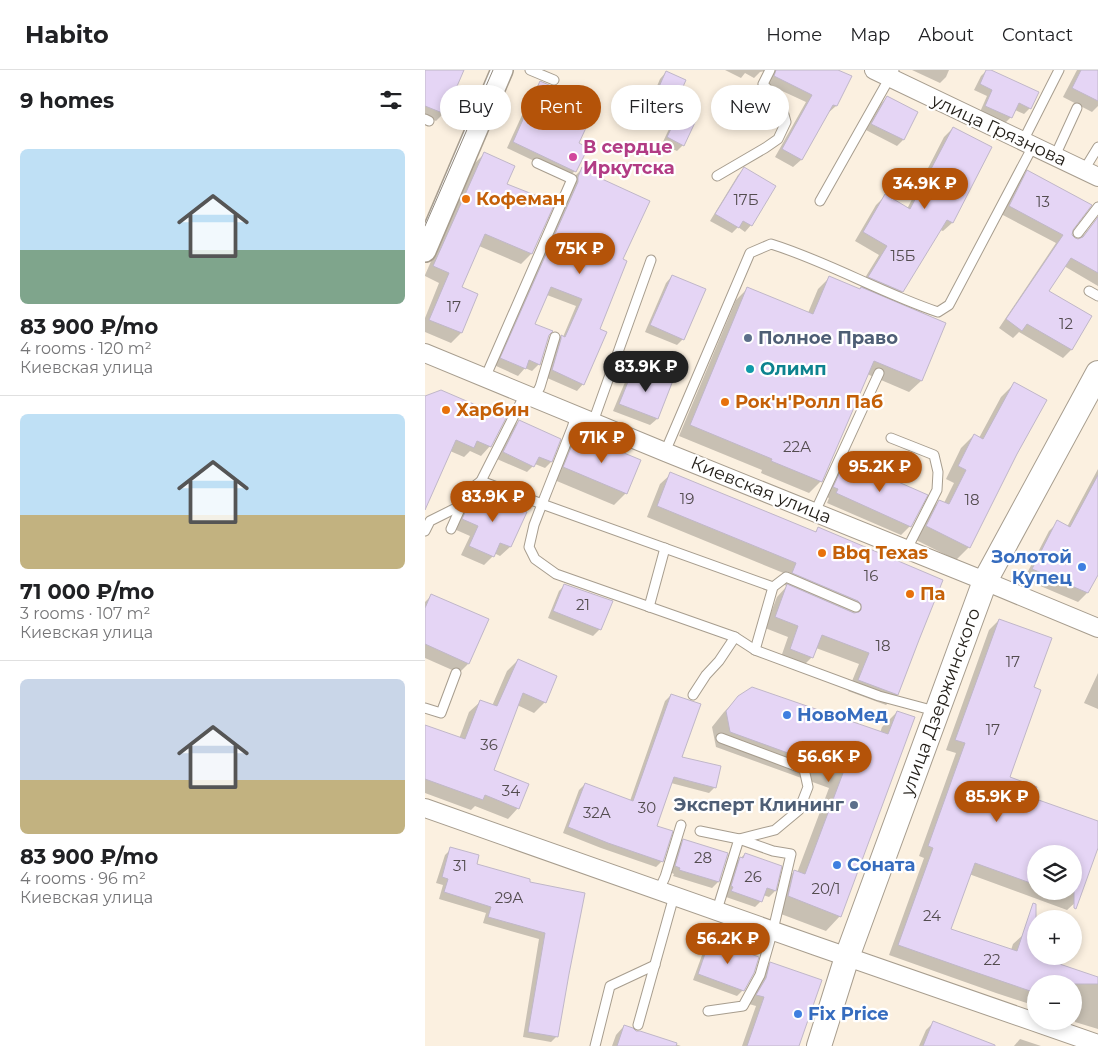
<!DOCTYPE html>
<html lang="en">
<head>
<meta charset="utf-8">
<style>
  body { margin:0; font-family:Montserrat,sans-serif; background:#f6f6f6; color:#202124; height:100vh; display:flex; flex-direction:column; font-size:19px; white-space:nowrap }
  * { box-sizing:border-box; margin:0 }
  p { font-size:16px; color:#757577 }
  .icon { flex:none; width:28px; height:28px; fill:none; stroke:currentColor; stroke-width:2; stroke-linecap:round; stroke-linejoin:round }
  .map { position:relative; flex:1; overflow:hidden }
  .drawer { display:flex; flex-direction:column; background:#fff; width:425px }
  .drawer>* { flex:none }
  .hud { position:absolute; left:15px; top:15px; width:475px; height:45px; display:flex; gap:10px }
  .tools { position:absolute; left:602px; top:775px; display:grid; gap:10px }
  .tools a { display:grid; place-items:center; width:55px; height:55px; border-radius:50%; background:#fff; box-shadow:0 2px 8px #0003; font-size:25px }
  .price { position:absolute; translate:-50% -42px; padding:0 11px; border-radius:18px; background:#b45309; color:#fff; font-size:16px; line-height:32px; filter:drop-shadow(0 1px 2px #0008) }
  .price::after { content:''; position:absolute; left:50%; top:30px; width:15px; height:11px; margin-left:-8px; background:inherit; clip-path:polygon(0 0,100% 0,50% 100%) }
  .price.selected { background:#222; color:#fff }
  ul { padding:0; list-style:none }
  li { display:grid; align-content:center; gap:10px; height:265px; padding:0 20px }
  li+li { border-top:1px solid #e0e0e0 }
  li span { display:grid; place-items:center; height:155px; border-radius:8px; color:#555 }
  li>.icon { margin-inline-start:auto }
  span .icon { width:90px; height:90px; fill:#fffc; stroke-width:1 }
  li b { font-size:21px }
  h2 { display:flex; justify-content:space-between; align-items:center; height:60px; padding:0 20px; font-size:21px }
  .tag { padding:0 18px; border-radius:22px; background:#fff; box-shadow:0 2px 8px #0003; font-size:18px; line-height:45px }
  .tag.selected { background:#b45309; color:#fff }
  header { display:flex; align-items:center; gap:30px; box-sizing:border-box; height:70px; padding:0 25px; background:#fff; border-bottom:1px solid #e0e0e0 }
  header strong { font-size:24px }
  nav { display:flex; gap:28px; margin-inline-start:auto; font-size:18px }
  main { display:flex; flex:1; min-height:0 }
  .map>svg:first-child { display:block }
  .shadow { fill:#0003; fill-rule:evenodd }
  .building { fill:#e5d5f5; stroke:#c0b7c8 }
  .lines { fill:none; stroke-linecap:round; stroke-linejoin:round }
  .service-casing { stroke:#a79d8e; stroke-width:11 }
  .minor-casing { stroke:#a79d8e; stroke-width:20 }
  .tertiary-casing { stroke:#a79d8e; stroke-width:24 }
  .secondary-casing { stroke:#a79d8e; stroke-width:26 }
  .service { stroke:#fff; stroke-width:9 }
  .minor { stroke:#fff; stroke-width:18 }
  .tertiary { stroke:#fff; stroke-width:21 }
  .secondary { stroke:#fff; stroke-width:24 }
  .tram { stroke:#91897e; stroke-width:1 }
  .hotel-dot { fill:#d1479c; stroke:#fff; stroke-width:2 }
  .food-dot { fill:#e8710a; stroke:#fff; stroke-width:2 }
  .service-dot { fill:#5c6f8a; stroke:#fff; stroke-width:2 }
  .culture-dot { fill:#0f9aa8; stroke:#fff; stroke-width:2 }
  .shop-dot { fill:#3f7fe0; stroke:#fff; stroke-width:2 }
  .labels { text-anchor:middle; stroke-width:4.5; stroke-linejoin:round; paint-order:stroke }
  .number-label { font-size:15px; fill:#534c4f }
  .street-label { font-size:18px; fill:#221e18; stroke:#fff }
  .hotel-label { font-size:18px; font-weight:bold; fill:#b23c85; stroke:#fff; text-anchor:start }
  .food-label { font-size:18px; font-weight:bold; fill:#c56008; stroke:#fff; text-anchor:start }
  .service-label { font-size:18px; font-weight:bold; fill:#4e5e75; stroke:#fff; text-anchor:start }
  .culture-label { font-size:18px; font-weight:bold; fill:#0d838f; stroke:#fff; text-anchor:start }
  .shop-label { font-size:18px; font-weight:bold; fill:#366cbe; stroke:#fff; text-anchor:start }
</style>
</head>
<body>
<header>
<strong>Habito</strong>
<nav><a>Home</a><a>Map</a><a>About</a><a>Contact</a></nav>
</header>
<main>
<section class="drawer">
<h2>9 homes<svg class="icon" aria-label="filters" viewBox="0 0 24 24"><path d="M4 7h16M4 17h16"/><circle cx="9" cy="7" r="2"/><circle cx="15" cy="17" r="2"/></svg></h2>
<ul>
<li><span style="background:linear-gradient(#bfe0f5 65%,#7fa58c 0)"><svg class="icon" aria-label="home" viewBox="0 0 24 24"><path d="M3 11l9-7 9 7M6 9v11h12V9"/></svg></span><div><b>83 900 ₽/mo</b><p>4 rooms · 120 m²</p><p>Киевская улица</p></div></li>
<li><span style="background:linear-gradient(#bfe0f5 65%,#c2b280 0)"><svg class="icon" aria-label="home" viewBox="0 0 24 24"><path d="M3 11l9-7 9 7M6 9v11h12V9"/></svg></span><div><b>71 000 ₽/mo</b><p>3 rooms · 107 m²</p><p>Киевская улица</p></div></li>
<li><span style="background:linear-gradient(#c9d6e8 65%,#c2b280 0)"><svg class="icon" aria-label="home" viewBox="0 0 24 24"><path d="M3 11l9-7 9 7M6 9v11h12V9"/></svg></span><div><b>83 900 ₽/mo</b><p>4 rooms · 96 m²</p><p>Киевская улица</p></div></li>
</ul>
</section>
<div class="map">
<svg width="673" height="976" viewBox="0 0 673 976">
  <rect width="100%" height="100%" fill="#fbf0e0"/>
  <!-- shadow -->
  <g class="shadow">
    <path d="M0 0H37L19 43 11 51 0 46Z"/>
    <path d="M300 0H410L411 36 403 43H402L376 90 368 97 350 87 381 32 342 14 340 1 335 2 329 8 320 3 316 8Z"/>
    <path d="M487 0H524L521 7 515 13Z"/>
    <path d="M562 0 605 38 599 44 590 40 586 47 580 53 555 42 562 26 549 20 556 6Z"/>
    <path d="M652 0H673V36L667 42 638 27Z"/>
    <path d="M241 2 248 36 242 42 224 35 235 9Z"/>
    <path d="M115 13 150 101 143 107 82 78 109 19Z"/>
    <path d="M462 27 492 42 478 70 472 76 441 60 456 34Z"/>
    <path d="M256 40 258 75 252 81 237 74 250 46Z"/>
    <path d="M528 58 566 78 527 153 518 161 515 160 477 221 467 231 520 253 496 311 484 322 442 304 396 411 384 423 336 403 337 400 254 366 311 230 323 218 383 243 393 219 404 208 435 220 438 217 435 216 454 185 430 171 451 135 460 126 482 139 519 67Z"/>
    <path d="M59 84 81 114 128 134 106 184 96 194 54 176 35 218 51 225 36 263 26 273 0 262V248L14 213 0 206V205L49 94Z"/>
    <path d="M158 98 175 110 196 190 173 260 158 314 152 321 120 307 129 273 136 266 138 267 151 236 122 225 109 255 123 265 114 294 107 301 100 298 93 306 69 295 151 105Z"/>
    <path d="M320 99 326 155 320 162 313 157 307 163 285 151 313 105Z"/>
    <path d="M602 102 647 159 646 165 649 169H655L673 148V216L639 196 622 221 665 246 646 280 638 288 594 262 588 268 574 258 631 173 576 144 594 110Z"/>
    <path d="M247 206 258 269 252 275 220 262 241 213Z"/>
    <path d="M209 299 246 314 232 349 225 355 188 341 203 305Z"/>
    <path d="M589 314 591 384 544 477 531 490 489 469 502 444 514 431 519 433 529 413 521 409 536 378 549 365 554 368 576 327Z"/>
    <path d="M0 329 65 376 56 386 45 381 39 387 25 381 0 432Z"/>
    <path d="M94 351 134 370 126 392 120 398 110 394 102 402 72 389 88 357Z"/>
    <path d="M153 365 201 423 189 435 127 409 141 377Z"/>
    <path d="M422 390 485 456 476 465 402 433 404 428 400 426 412 400Z"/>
    <path d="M673 399V502L662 523 653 532 599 509 624 461 633 452 642 457Z"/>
    <path d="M246 404 389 463 393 459 517 510 472 624 461 635 423 621 434 594 391 578 387 587 376 598 355 590 363 567 340 558 352 527 362 516 357 514 361 504 222 447 235 414Z"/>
    <path d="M49 426 100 442 85 477 75 486 69 483 68 486 59 495 36 485 45 466 29 459 39 436Z"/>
    <path d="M140 515 186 531 174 560 168 566 123 548 134 521Z"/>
    <path d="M7 525 43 594 34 603 0 588V532Z"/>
    <path d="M574 550 607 618 583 707 607 728 673 752V774L653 830 642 840 544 804 525 860 586 880 588 874 599 864 611 868V886H616V889L673 908V959L650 952V949L649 948V914H611V936L571 923 464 885 499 788 494 786 531 683 521 680 564 560ZM611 784H649V821H611Z"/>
    <path d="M93 590 120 632 109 643 92 635 68 701 93 738 83 749 50 736 46 740 0 723V656L34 669 44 642 55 632 67 636 82 601Z"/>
    <path d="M673 603V639L659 633Z"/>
    <path d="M246 625 256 688 290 717 284 723 246 713 231 756 237 791 231 797 176 778 138 763 154 720 160 714 205 731 240 631Z"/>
    <path d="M314 627 455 663 457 657 472 642 415 846 401 861 348 841 354 816 369 802 372 803 404 718 291 677 287 657 299 642Z"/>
    <path d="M259 770 302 784 293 812 287 818 248 806 249 804 245 802 253 776Z"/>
    <path d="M26 779 50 794 103 813 158 824 132 966 126 972 98 967 114 869 58 853 61 843 14 829 18 815 11 813 20 785Z"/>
    <path d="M320 784 350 821 344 827 338 825 336 831 330 837 301 827 302 823 301 822 309 794Z"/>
    <path d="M286 871 318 920 312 926 268 910 280 877Z"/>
    <path d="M346 893 372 976H317L331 936 324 934 337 902Z"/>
    <path d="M509 952 567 976H494L501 960Z"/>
    <path d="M199 956 210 962H215L256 976H187L191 965Z"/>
    <path d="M595 969 616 976H589Z"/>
  </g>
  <!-- building -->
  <g class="building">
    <path d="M0 0H39L20 44 0 36Z"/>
    <path d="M351 0H413L427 6 412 36 408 35 377 90 357 79 387 25 349 6Z"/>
    <path d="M561 0H566L614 22 606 39 594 33 587 48 560 36 567 20 555 14Z"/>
    <path d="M656 0H673V31L647 18Z"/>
    <path d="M241 1 261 10 249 37 229 28Z"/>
    <path d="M115 11 171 36 154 73 163 78 151 102 88 72Z"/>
    <path d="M462 26 493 42 479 70 446 54Z"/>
    <path d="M256 38 273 46 259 76 242 67Z"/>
    <path d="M528 57 567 77 528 153 522 150 478 222 443 207 462 176 438 162 460 124 485 139Z"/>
    <path d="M59 82 90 96 82 114 130 133 107 184 60 164 37 217 53 224 37 263 4 250 24 203 8 196Z"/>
    <path d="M157 97 179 106 177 109 225 131 198 189 202 191 175 259 182 262 159 315 127 300 136 269V265L140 267 157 229 126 217 110 254 128 261 124 265 115 295 104 290 101 299 75 288 153 112V107Z"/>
    <path d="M319 97 351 116 327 156 318 151 314 158 290 144Z"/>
    <path d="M602 100 667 135 648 160 647 165 650 168 653 169 658 167 673 147V203L646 188 624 221 667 246 647 280 602 254 597 261 581 249 638 165 584 136Z"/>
    <path d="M247 205 281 219 259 270 225 255Z"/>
    <path d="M404 206 435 219 436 217 521 253 497 311 449 291 397 412 346 391 347 389 265 355 322 217 388 244Z"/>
    <path d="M209 297 247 313 233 349 194 334Z"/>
    <path d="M589 312 622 330 592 384 545 478 501 456 514 430 524 434 541 400 533 396 549 364 558 369Z"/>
    <path d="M16 320 81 348 66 377 52 371 49 378 31 370 0 440V326Z"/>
    <path d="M94 350 136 369 127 392 114 387 109 397 78 382Z"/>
    <path d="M153 364 216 390 202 424 138 397 147 375H148Z"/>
    <path d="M421 389 503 425 486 457 411 423 413 419 408 417Z"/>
    <path d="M245 402 391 462 393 457 518 510 494 570 473 625 433 610 444 583 397 565 388 588 365 579 373 556 350 547 362 514 429 543 434 542 436 540V534L433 531 367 503 371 493 232 436Z"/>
    <path d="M673 405V505L663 523 607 499 632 450 645 457Z"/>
    <path d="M54 421 102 442 86 477 75 473 69 487 44 476 53 456 37 449 48 425Z"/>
    <path d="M139 514 188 531 176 560 128 541Z"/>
    <path d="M6 524 64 549 44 594 0 574V538Z"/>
    <path d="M574 549 627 568 609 617 616 620 585 707 612 717 608 728 673 751V778L651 839 649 838V784H611V815L550 793 526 859 592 881 608 833 611 834V886L673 907V914H611V923L541 899 473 875 508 778 503 776 540 673 530 670Z"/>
    <path d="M93 589 132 606 121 633 98 623 69 700 104 714 94 739 60 725 58 730 0 709V655L40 669 55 630 72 636Z"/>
    <path d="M327 617 463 664 472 641 490 647 416 847 363 826 369 800 380 804 418 703 305 662 301 641 313 626Z"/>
    <path d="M246 624 276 634 257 687 296 696 291 718 249 707 232 756 248 761 238 792 183 773 143 757 160 713 208 731Z"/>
    <path d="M258 769 303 783 294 812 254 800 255 798 250 796Z"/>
    <path d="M25 777 54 785 52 794 105 809V812L160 823 144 904 133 967 103 962 120 863 63 847 66 837 19 822 23 809 17 807Z"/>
    <path d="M320 783 357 796 351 821 342 818 337 832 306 821 308 817 306 816 315 787 318 788Z"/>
    <path d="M285 869 334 887 329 903 319 921 273 904Z"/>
    <path d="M345 892 397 910 374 976H322L339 927 331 925 341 908Z"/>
    <path d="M508 951 570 975V976H498Z"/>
    <path d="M199 955 208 958 211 961H215L252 973 251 976H192Z"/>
  </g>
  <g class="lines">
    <!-- service casing -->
    <g class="service-casing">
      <g id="service">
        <path d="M105 0 129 10"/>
        <path d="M0 49 4 51"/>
        <path d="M598 71 634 0"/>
        <path d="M630 86 652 38"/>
        <path d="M659 100 673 77"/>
        <path d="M292 106 340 78 353 69 361 52 356 34 338 14 345 0"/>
        <path d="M395 131 469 0"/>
        <path d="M653 163 673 137"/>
        <path d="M664 221 673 226"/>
        <path d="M60 308 147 109 112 93"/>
        <path d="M109 328 115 317 130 267"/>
        <path d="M151 345 147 358 117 434 348 517"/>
        <path d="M168 352 226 190"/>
        <path d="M466 368 509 385 513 402 512 420 482 479"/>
        <path d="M240 382 325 183 346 174C404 192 456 223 513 242L524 235 608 76"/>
        <path d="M56 411 117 434 109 455 104 477 110 489 131 504 310 567 294 591 281 605 268 625"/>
        <path d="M390 442 454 303"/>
        <path d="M26 459 43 421 56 411 100 324"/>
        <path d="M0 461 5 451 37 435"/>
        <path d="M224 537 240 478"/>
        <path d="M310 567 330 580 454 626 510 641"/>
        <path d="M330 580 348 517 361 507 431 537"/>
        <path d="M0 638 16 643 31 603"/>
        <path d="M275 761 314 769 348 781 366 784 348 860 335 905 318 936 283 941"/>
        <path d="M234 820 240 807 256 755"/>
        <path d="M292 840 314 769 350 760 374 740 383 717 379 699 296 668"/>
        <path d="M213 955 249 826"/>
        <path d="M170 976 185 916 230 895"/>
      </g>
    </g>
    <!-- minor casing -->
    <g class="minor-casing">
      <g id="minor">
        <path d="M449 0 673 107"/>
        <path d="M0 283 240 382 550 507 673 558"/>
        <path d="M0 738 391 876 673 974"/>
      </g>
    </g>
    <!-- tertiary casing -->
    <g class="tertiary-casing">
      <path id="tertiary" d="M0 181 77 0"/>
    </g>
    <!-- secondary casing -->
    <g class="secondary-casing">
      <g id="secondary">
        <path id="s1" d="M394 976 422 887 560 511 673 303"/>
      </g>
    </g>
    <!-- service -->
    <use href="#service" class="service"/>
    <!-- minor -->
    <use href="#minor" class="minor"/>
    <!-- tertiary -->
    <use href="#tertiary" class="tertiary"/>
    <!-- secondary -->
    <use href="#secondary" class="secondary"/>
    <!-- tram -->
    <path class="tram" d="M0 156 68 0"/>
  </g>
  <!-- markers -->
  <circle class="hotel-dot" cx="148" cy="87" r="5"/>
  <g class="food-dot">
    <circle cx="41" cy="129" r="5"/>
    <circle cx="300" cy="332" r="5"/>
    <circle cx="21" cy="340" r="5"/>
    <circle cx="397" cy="483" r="5"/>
    <circle cx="485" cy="524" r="5"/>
  </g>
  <g class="service-dot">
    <circle cx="323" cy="268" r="5"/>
    <circle cx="429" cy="735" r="5"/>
  </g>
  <circle class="culture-dot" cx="325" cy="299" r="5"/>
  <g class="shop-dot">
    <circle cx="657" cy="497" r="5"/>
    <circle cx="362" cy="645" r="5"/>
    <circle cx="412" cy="795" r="5"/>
    <circle cx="373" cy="944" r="5"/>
  </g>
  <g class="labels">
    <!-- number labels -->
    <g class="number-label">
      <text x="321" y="135">17Б</text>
      <text x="618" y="137">13</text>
      <text x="478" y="191">15Б</text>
      <text x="29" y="242">17</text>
      <text x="641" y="259">12</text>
      <text x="372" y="382">22А</text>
      <text x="262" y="434">19</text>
      <text x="547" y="435">18</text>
      <text x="446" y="511">16</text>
      <text x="158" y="540">21</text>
      <text x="458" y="581">18</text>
      <text x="588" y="597">17</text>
      <text x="568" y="665">17</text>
      <text x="64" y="680">36</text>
      <text x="86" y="726">34</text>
      <text x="222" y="743">30</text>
      <text x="172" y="748">32А</text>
      <text x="278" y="793">28</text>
      <text x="35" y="801">31</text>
      <text x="328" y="812">26</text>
      <text x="401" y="824">20/1</text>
      <text x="84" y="833">29А</text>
      <text x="507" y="851">24</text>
      <text x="567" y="895">22</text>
    </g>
    <!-- street labels -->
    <g class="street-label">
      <text transform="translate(574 60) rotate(25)" y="6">улица Грязнова</text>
      <text transform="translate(336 420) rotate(22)" y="6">Киевская улица</text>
      <text dy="6" stroke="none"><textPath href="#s1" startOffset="365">улица Дзержинского</textPath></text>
    </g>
    <!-- hotel labels -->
    <g class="hotel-label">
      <text x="158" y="83">В сердце<tspan x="158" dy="21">Иркутска</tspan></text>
    </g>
    <!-- food labels -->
    <g class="food-label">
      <text x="51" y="135">Кофеман</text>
      <text x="310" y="338">Рок'н'Ролл Паб</text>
      <text x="31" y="346">Харбин</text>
      <text x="407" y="489">Bbq Texas</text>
      <text x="495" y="530">Па</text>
    </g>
    <!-- service labels -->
    <g class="service-label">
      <text x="333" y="274">Полное Право</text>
      <text x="419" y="741" text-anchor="end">Эксперт Клининг</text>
    </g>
    <!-- culture labels -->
    <g class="culture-label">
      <text x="335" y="305">Олимп</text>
    </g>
    <!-- shop labels -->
    <g class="shop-label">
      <text x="647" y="493" text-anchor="end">Золотой<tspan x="647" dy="21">Купец</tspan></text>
      <text x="372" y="651">НовоМед</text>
      <text x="422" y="801">Соната</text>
      <text x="383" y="950">Fix Price</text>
    </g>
  </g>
</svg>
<div class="tools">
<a><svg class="icon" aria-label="layers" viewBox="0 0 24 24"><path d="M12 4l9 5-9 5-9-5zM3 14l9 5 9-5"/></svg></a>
<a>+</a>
<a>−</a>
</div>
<b class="price" style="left:500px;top:140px">34.9K ₽</b>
<b class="price" style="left:155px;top:205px">75K ₽</b>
<b class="price selected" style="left:221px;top:323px">83.9K ₽</b>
<b class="price" style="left:177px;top:394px">71K ₽</b>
<b class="price" style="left:455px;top:423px">95.2K ₽</b>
<b class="price" style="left:68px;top:453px">83.9K ₽</b>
<b class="price" style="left:404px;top:713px">56.6K ₽</b>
<b class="price" style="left:572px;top:753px">85.9K ₽</b>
<b class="price" style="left:303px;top:895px">56.2K ₽</b>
<div class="hud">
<a class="tag">Buy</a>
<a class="tag selected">Rent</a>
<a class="tag">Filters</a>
<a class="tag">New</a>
</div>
</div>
</main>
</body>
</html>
